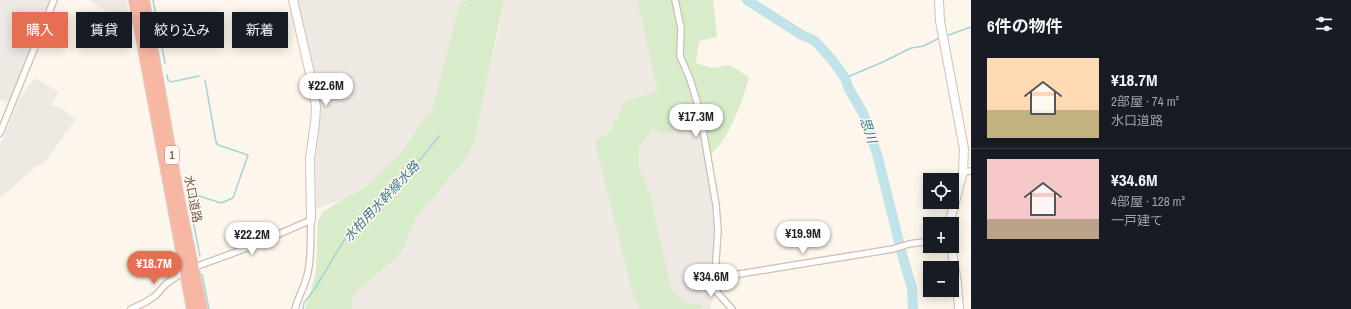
<!DOCTYPE html>
<html lang="ja">
<head>
<meta charset="utf-8">
<style>
  body { margin:0; font-family:"Archivo Narrow","Noto Sans JP",sans-serif; background:#242831; color:#f1f3f6; height:100vh; display:flex; flex-direction:column; font-size:15px; white-space:nowrap }
  * { box-sizing:border-box; margin:0 }
  p { font-size:13px; color:#9ea1a6 }
  .icon { flex:none; width:22px; height:22px; fill:none; stroke:currentColor; stroke-width:2; stroke-linecap:round; stroke-linejoin:round }
  .map { position:relative; flex:1; overflow:hidden }
  .panel { display:flex; flex-direction:column; background:#171b24; width:380px }
  .panel>* { flex:none }
  .guide { position:absolute; left:12px; top:12px; width:380px; height:36px; display:flex; gap:8px }
  .buttons { position:absolute; left:923px; top:173px; display:grid; gap:8px }
  .buttons a { display:grid; place-items:center; width:36px; height:36px; border-radius:0px; background:#171b24; box-shadow:0 2px 10px #0003; font-size:20px }
  .price { position:absolute; translate:-50% -34px; padding:0 9px; border-radius:14px; background:#fff; color:#222; font-size:13px; line-height:26px; filter:drop-shadow(0 1px 2px #0008) }
  .price::after { content:''; position:absolute; left:50%; top:24px; width:12px; height:9px; margin-left:-6px; background:inherit; clip-path:polygon(0 0,100% 0,50% 100%) }
  .price.on { background:#e76f51; color:#fff }
  ul { padding:0; list-style:none }
  li { display:flex; align-items:center; gap:12px; height:100px; padding:0 16px }
  li+li { border-top:1px solid #363941 }
  li span { display:grid; place-items:center; flex:none; width:112px; height:80px; border-radius:0px; color:#555 }
  li>.icon { margin-inline-start:auto }
  span .icon { width:48px; height:48px; fill:#fffc; stroke-width:1 }
  li b { font-size:17px }
  h2 { display:flex; justify-content:space-between; align-items:center; height:48px; padding:0 16px; font-size:17px }
  .chip { padding:0 14px; border-radius:0px; background:#171b24; box-shadow:0 2px 10px #0003; font-size:14px; line-height:36px }
  .chip.on { background:#e76f51; color:#fff }
  main { display:flex; flex:1; min-height:0 }
  .map>svg:first-child { display:block }
  .industrial { fill:#efe9e4 }
  .green { fill:#d8ecc9 }
  .lines { fill:none; stroke-linecap:round; stroke-linejoin:round }
  .stream { stroke:#a5d3da; stroke-width:1.5 }
  .river { stroke:#bfe3e8; stroke-width:10 }
  .street-casing { stroke:#d1beb0; stroke-width:8 }
  .secondary-casing { stroke:#d6c0b0; stroke-width:10 }
  .highway-casing { stroke:#dad1cd; stroke-width:12 }
  .street { stroke:#fff; stroke-width:5.5 }
  .secondary { stroke:#fff; stroke-width:8 }
  .highway { stroke:#f7b7a3; stroke-width:10 }
  .labels { text-anchor:middle; stroke-width:3; stroke-linejoin:round; paint-order:stroke }
  .shield { fill:#fffaf3; stroke:#a28b7f; stroke-width:1 }
  .shield-label { font-size:11px; font-weight:bold; fill:#7a5c4d }
  .street-label { font-size:12px; fill:#7a5c4d; stroke:#fffaf3 }
  .water-label { font-size:13px; font-style:italic; fill:#437c86; stroke:#fffaf3 }
</style>
</head>
<body>
<main>
<div class="map">
<svg width="971" height="309" viewBox="0 0 971 309">
  <rect width="100%" height="100%" fill="#fdf6ec"/>
  <!-- industrial -->
  <g class="industrial">
    <path d="M0 0H51L9 103 0 99Z"/>
    <path d="M89 0H126L132 28Z"/>
    <path d="M297 0H466L455 25 434 107 387 171 342 200 316 209 315 161 321 113Z"/>
    <path d="M504 0H638L699 119 711 189 712 211 716 238 713 299 710 309H325L413 217 473 140 499 30Z"/>
    <path d="M35 78 59 92 51 105 62 109 76 119 43 165H38L0 198V146L20 97Z"/>
  </g>
  <!-- green -->
  <g class="green">
    <path d="M468 0H504L474 142 465 160 416 217 401 253 353 294 352 309H305L316 273 318 222 322 212 366 186 400 154 433 107 457 15 459 4Z"/>
    <path d="M637 0H713L717 37 699 41 696 63 712 68 729 65 749 77C742 102 730 138 710 155L694 116 683 110 675 112 673 134H667L652 129 639 147 638 165 650 196 671 288 683 303 703 305 701 309H640L634 298 595 142 611 131 624 102 658 91Z"/>
  </g>
  <g class="lines">
    <!-- stream -->
    <g class="stream">
      <path d="M153 0 165 63"/>
      <path d="M946 36 971 27"/>
      <path d="M167 75 168 80 171 82 199 76"/>
      <path d="M845 78 883 62 911 48 924 46 941 37"/>
      <path d="M200 256 188 195 190 194H193L221 203 233 198 248 155 218 145 216 142 205 80"/>
      <path d="M202 274 209 309"/>
      <path d="M303 309 304 303 314 290 346 237 407 176 439 136"/>
    </g>
    <!-- river -->
    <path class="river" d="M747 0 800 34 815 41 833 61 845 78 849 89 863 113 877 154 903 258 912 288 913 309"/>
    <!-- street casing -->
    <g class="street-casing">
      <g id="street">
        <path d="M675 0 681 28 680 56 690 79 700 112 716 205 718 231 714 289 732 309"/>
        <path d="M0 133 54 0"/>
        <path d="M963 172 971 171"/>
        <path d="M715 278 893 249 909 244 930 241"/>
        <path d="M131 309 146 302 155 296 166 284 184 271 247 248 311 220C310 238 312 259 307 276 304 288 298 297 295 309"/>
      </g>
    </g>
    <!-- secondary casing -->
    <g class="secondary-casing">
      <g id="secondary">
        <path d="M293 0 311 78 316 107 315 123 310 158 311 220"/>
        <path d="M939 0 940 21 964 149 963 172 949 224"/>
        <path d="M951 246 957 283 959 309"/>
      </g>
    </g>
    <!-- highway casing -->
    <g class="highway-casing">
      <g id="highway">
        <path d="M134 0 192 309"/>
        <path d="M144 0 179 198 202 309"/>
      </g>
    </g>
    <!-- street -->
    <use href="#street" class="street"/>
    <!-- secondary -->
    <use href="#secondary" class="secondary"/>
    <!-- highway -->
    <use href="#highway" class="highway"/>
  </g>
  <g class="labels">
    <!-- shield labels -->
    <rect class="shield" x="165" y="146" width="14" height="18" rx="3"/>
    <g class="shield-label">
      <text x="172" y="159">1</text>
    </g>
    <!-- street labels -->
    <g class="street-label">
      <text transform="translate(193 199) rotate(79)" y="4">水口道路</text>
    </g>
    <!-- water labels -->
    <g class="water-label">
      <text transform="translate(869 130) rotate(71)" y="5">思川</text>
      <text transform="translate(381 201) rotate(-47)" y="5">水柏用水幹線水路</text>
    </g>
  </g>
</svg>
<div class="buttons">
<a><svg class="icon" aria-label="locate" viewBox="0 0 24 24"><circle cx="12" cy="12" r="6"/><path d="M12 2v4M12 18v4M2 12h4M18 12h4"/></svg></a>
<a>+</a>
<a>−</a>
</div>
<b class="price" style="left:326px;top:107px">¥22.6M</b>
<b class="price" style="left:696px;top:138px">¥17.3M</b>
<b class="price" style="left:803px;top:255px">¥19.9M</b>
<b class="price" style="left:252px;top:256px">¥22.2M</b>
<b class="price on" style="left:154px;top:285px">¥18.7M</b>
<b class="price" style="left:711px;top:298px">¥34.6M</b>
<div class="guide">
<a class="chip on">購入</a>
<a class="chip">賃貸</a>
<a class="chip">絞り込み</a>
<a class="chip">新着</a>
</div>
</div>
<section class="panel">
<h2>6件の物件<svg class="icon" aria-label="filters" viewBox="0 0 24 24"><path d="M4 7h16M4 17h16"/><circle cx="9" cy="7" r="2"/><circle cx="15" cy="17" r="2"/></svg></h2>
<ul>
<li><span style="background:linear-gradient(#ffd9b3 65%,#c2b280 0)"><svg class="icon" aria-label="home" viewBox="0 0 24 24"><path d="M3 11l9-7 9 7M6 9v11h12V9"/></svg></span><div><b>¥18.7M</b><p>2部屋 · 74 m²</p><p>水口道路</p></div></li>
<li><span style="background:linear-gradient(#f6c9c9 75%,#b9a48a 0)"><svg class="icon" aria-label="home" viewBox="0 0 24 24"><path d="M3 11l9-7 9 7M6 9v11h12V9"/></svg></span><div><b>¥34.6M</b><p>4部屋 · 128 m²</p><p>一戸建て</p></div></li>
</ul>
</section>
</main>
</body>
</html>
